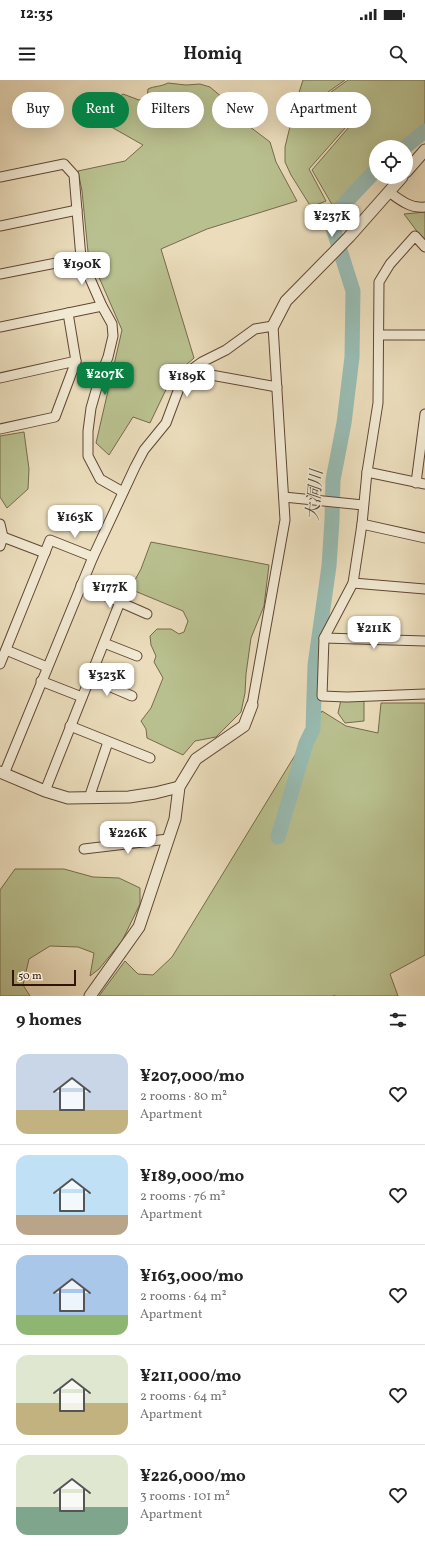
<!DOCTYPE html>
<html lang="en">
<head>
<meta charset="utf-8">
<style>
  body { margin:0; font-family:Vollkorn,"Noto Serif JP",serif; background:#f2f2f2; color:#222; height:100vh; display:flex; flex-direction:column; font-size:15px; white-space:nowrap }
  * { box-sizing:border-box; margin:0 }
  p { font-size:13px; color:#767676 }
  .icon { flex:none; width:22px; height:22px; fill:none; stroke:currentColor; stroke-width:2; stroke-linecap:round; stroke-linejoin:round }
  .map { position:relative; height:916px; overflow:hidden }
  .sheet { display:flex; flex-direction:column; background:#fff; flex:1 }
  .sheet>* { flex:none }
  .top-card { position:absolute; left:12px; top:12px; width:401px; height:36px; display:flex; gap:8px }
  .fabs { position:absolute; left:369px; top:60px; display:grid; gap:8px }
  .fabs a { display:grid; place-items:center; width:44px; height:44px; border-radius:50%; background:#fff; box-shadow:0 4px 16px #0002; font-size:20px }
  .scale { position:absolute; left:12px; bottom:10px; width:64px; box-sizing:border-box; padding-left:4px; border:2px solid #321407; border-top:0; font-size:11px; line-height:14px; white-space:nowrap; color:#321407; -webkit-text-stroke:3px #f2e9d3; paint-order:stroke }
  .price { position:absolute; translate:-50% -34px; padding:0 9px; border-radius:8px; background:#fff; color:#222; font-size:13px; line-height:26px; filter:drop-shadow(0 1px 2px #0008) }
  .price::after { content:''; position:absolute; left:50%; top:24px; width:12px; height:9px; margin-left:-6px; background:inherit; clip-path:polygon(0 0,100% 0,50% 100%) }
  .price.on { background:#0b8043; color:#fff }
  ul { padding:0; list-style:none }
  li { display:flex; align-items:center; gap:12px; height:100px; padding:0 16px }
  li+li { border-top:1px solid #e0e0e0 }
  li span { display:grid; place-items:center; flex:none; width:112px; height:80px; border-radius:12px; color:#555 }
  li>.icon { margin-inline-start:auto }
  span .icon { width:48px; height:48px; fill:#fffc; stroke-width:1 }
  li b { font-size:17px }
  h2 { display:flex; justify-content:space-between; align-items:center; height:48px; padding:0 16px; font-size:17px }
  .tag { padding:0 14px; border-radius:18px; background:#fff; box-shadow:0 4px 16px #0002; font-size:14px; line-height:36px }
  .tag.on { background:#0b8043; color:#fff }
  .status { display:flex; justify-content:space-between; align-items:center; height:28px; padding:0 20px; background:#fff; direction:ltr }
  .status svg { height:11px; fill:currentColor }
  header { display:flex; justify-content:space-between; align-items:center; height:52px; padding:0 16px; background:#fff; font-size:18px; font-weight:700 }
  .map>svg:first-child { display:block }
  .green { fill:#b9c08f; stroke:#766a4b }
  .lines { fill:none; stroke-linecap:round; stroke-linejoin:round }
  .river { stroke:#98bbb2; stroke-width:15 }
  .minor-casing { stroke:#604634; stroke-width:11 }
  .tertiary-casing { stroke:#604634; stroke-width:13 }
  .minor { stroke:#f2e9d3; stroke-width:9 }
  .tertiary { stroke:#f2e9d3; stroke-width:11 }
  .labels { text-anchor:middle; stroke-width:3; stroke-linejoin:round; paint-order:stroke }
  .water-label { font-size:17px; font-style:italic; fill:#564e43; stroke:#f2e9d3 }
</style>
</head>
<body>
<div class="status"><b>12:35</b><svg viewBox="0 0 49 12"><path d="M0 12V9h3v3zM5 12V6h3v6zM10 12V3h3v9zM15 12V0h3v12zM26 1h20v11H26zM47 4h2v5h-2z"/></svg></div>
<header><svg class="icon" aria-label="menu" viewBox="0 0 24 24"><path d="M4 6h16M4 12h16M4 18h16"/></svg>Homiq<svg class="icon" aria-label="search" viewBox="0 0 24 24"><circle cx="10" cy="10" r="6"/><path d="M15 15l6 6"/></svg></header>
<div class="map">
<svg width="425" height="916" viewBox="0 0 425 916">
  <rect width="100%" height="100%" fill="#ebddbc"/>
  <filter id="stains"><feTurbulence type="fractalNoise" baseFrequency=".005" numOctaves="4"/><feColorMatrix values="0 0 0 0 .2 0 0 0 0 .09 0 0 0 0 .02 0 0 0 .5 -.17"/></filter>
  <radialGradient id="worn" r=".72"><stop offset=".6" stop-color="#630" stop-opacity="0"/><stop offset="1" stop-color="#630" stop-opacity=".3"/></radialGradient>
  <!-- green -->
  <g class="green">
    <path d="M303 0H345L321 17 346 47 309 89 326 121 311 127 291 95 285 82V67L296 22Z"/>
    <path d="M348 0H425V46L400 67H376V87L334 128 312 90 349 47 324 17Z"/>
    <path d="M168 3 186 5 200 4 210 7 230 24 237 37 270 62 276 82 297 121 207 149 161 169 194 278 172 297 150 343 133 337 109 375 96 363 122 250 88 172 82 111 78 91 125 81 143 65 106 44 111 31 129 29 118 18 123 14 139 20 147 18 148 9C154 6 160 7 168 3Z"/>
    <path d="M425 132V162L404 134Z"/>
    <path d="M24 352 29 389 28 409 7 428 0 417V356Z"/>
    <path d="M151 462 269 485 264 526 251 558 246 594 245 613 241 632 216 657 195 661 183 675 147 658 146 649 141 641 151 628 163 598 154 582 156 576 151 565 150 556 157 549H171L179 554 184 552 188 541 183 531 130 509 141 489Z"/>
    <path d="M364 619V641L345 643 338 633 341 620Z"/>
    <path d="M381 623H425V875L390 894 398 916H336L334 915 333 916H99L125 881 138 894 153 895 172 877 322 631 346 646 378 653Z"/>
    <path d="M15 789H64L93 797 119 798 140 808V824L122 861 99 889 90 896 94 873 78 867 50 866 29 879 23 905 30 916H0V810Z"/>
  </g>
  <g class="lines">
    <!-- river -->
    <g class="river">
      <path d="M405 67 425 51"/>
      <path d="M278 757 306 663 313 649 315 585 329 486 332 440 333 400 344 343 352 277 353 211 333 148 336 135 343 125 376 90"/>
    </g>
    <!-- minor casing -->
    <g class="minor-casing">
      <g id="minor">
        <path d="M0 97 64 84 74 95 81 178 102 226 112 244 113 256 108 277 99 300 91 328 88 351V376L100 399 123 412"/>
        <path d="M389 112C400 120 411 129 425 127"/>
        <path d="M0 146 77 130"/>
        <path d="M425 167 415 156 390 184 379 202 378 323 367 392 362 444 353 503 324 558 322 616 347 617 425 614"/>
        <path d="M0 194 81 178"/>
        <path d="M0 247 102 226"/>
        <path d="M379 255H425"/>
        <path d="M189 291 277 307"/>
        <path d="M0 298 76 281"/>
        <path d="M0 349 55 337 76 281 68 233"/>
        <path d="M367 392 425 404"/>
        <path d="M416 403 425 334"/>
        <path d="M284 417 363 425"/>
        <path d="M0 444 3 457 0 466"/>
        <path d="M362 444 425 458"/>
        <path d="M3 457 45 473"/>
        <path d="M353 503 425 509"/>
        <path d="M81 505 147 534"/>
        <path d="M324 558 425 561"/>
        <path d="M104 563 137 576"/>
        <path d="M6 570 47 587"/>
        <path d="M0 584 50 460 93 477"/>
        <path d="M90 598 132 616"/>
        <path d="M41 601 82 617"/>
        <path d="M70 646 150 678"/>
        <path d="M4 694 93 477 135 387 144 370 166 343 184 295 202 282 226 270 255 249 273 246 285 440 252 625"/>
        <path d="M45 711 120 522"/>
        <path d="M89 718 108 662"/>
        <path d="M84 769 168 759"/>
      </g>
    </g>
    <!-- tertiary casing -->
    <g class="tertiary-casing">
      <g id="tertiary">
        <path d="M406 92 425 70"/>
        <path d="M273 246 286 221 349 157 402 97"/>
        <path d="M0 692 45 711 68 718 129 717 155 713 179 707"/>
        <path d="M90 916 139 847 175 739 179 707 196 679 244 646 252 625"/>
      </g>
    </g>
    <!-- minor -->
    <use href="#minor" class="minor"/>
    <!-- tertiary -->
    <use href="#tertiary" class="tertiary"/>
  </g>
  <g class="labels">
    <!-- water labels -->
    <g class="water-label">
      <text transform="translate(314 415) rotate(-85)" y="6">大洞川</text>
    </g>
  </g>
  <rect width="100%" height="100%" filter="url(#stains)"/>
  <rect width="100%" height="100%" fill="url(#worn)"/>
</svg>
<div class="fabs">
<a><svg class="icon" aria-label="locate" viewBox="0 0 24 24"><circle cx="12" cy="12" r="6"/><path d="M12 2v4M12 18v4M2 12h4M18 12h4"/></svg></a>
</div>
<div class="scale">50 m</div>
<b class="price" style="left:332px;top:158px">¥237K</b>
<b class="price" style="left:82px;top:206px">¥190K</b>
<b class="price on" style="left:105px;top:316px">¥207K</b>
<b class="price" style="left:187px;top:318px">¥189K</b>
<b class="price" style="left:75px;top:459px">¥163K</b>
<b class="price" style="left:110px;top:529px">¥177K</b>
<b class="price" style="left:374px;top:570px">¥211K</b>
<b class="price" style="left:107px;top:617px">¥323K</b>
<b class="price" style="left:128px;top:775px">¥226K</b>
<div class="top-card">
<a class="tag">Buy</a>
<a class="tag on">Rent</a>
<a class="tag">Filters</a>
<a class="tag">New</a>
<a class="tag">Apartment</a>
</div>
</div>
<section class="sheet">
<h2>9 homes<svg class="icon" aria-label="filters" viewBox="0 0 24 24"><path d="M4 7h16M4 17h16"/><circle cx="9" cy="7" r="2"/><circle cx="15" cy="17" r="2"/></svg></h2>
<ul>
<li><span style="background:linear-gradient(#c9d6e8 70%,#c2b280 0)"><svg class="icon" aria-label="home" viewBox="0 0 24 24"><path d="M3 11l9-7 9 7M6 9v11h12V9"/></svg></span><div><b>¥207,000/mo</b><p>2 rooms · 80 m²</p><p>Apartment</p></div><svg class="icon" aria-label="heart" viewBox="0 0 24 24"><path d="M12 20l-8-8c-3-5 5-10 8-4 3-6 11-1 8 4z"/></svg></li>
<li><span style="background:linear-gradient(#bfe0f5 75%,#b9a48a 0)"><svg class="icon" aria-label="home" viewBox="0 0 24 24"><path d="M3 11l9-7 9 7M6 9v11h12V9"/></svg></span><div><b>¥189,000/mo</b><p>2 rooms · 76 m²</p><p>Apartment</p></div><svg class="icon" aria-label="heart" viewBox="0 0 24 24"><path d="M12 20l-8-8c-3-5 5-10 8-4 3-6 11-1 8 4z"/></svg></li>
<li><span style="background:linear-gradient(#a9c7e8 75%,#8fb573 0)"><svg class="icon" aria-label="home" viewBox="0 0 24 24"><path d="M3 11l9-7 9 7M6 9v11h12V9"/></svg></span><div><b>¥163,000/mo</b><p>2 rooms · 64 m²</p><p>Apartment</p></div><svg class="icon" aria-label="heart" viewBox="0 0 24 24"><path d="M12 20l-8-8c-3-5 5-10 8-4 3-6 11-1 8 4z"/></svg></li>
<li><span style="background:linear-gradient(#dfe7d0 60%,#c2b280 0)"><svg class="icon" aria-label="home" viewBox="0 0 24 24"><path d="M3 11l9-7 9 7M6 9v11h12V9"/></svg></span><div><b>¥211,000/mo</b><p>2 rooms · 64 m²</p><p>Apartment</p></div><svg class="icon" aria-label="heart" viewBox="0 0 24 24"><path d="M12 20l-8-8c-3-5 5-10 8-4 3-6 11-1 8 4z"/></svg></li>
<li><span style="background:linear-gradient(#dfe7d0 65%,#7fa58c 0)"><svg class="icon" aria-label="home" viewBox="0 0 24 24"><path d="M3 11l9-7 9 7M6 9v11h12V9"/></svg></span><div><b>¥226,000/mo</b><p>3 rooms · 101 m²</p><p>Apartment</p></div><svg class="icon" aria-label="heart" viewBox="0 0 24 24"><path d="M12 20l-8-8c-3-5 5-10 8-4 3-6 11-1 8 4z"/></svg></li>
</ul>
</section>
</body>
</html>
